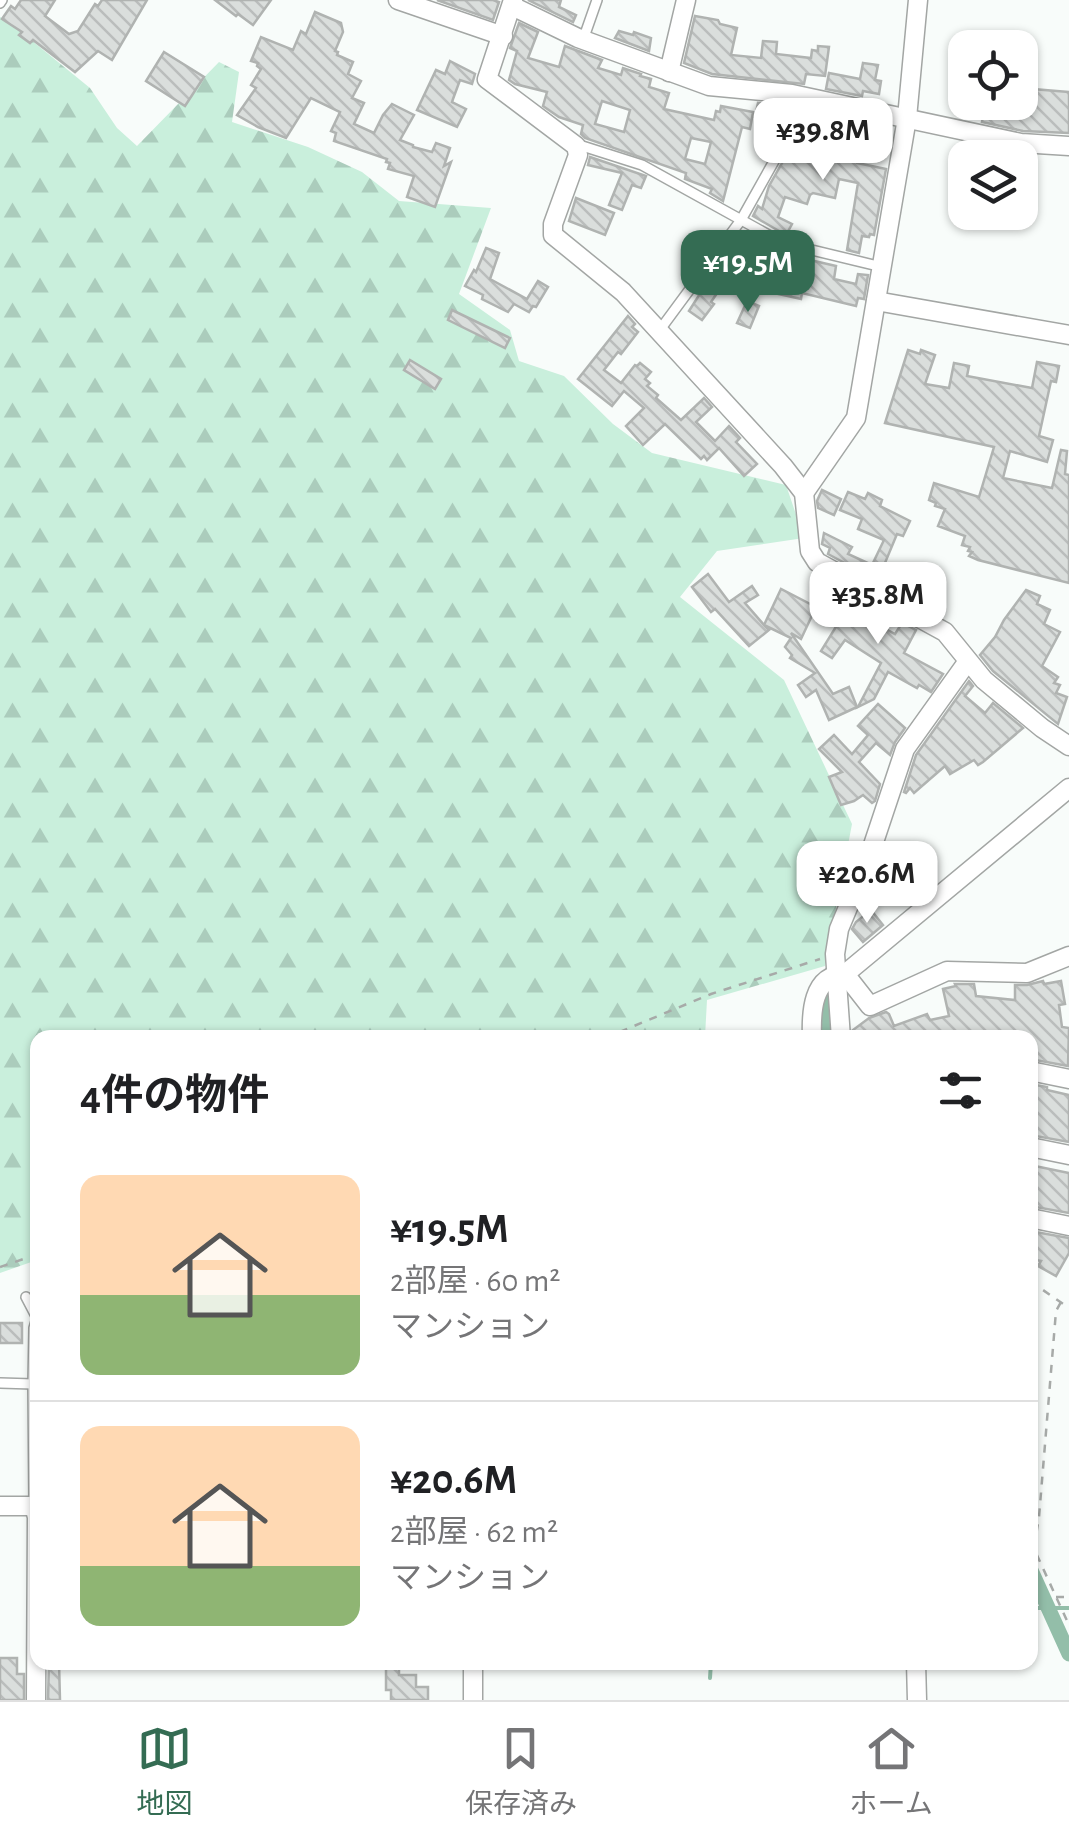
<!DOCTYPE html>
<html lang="ja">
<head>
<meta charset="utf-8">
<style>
  body { margin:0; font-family:"Alegreya Sans","Noto Sans JP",sans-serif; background:#f6f6f6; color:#202124; height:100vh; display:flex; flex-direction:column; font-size:38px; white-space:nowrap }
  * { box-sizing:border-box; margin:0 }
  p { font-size:32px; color:#757577 }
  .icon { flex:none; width:55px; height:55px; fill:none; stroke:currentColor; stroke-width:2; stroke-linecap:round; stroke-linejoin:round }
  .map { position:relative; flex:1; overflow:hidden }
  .panel { position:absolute; left:30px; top:1030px; width:1008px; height:640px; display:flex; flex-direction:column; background:#fff; border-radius:20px; box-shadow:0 2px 8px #0004 }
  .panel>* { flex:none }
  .controls { position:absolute; left:948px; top:30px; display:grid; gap:20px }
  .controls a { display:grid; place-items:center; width:90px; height:90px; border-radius:20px; background:#fff; box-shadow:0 2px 8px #0004; font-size:50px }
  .price { position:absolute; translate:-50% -85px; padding:0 22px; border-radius:20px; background:#fff; color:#222; font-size:32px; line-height:65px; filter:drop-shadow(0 2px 5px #0008) }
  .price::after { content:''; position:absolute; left:50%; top:60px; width:30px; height:22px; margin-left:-15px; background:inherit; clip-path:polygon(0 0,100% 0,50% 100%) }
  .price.current { background:#346c53; color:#fff }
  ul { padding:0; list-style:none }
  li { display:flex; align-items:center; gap:30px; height:250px; padding:0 50px }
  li+li { border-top:2px solid #e0e0e0 }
  li span { display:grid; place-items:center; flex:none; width:280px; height:200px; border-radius:20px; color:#555 }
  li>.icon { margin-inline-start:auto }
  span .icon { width:120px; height:120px; fill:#fffc; stroke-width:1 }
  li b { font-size:42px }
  h2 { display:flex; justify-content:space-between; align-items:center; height:120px; padding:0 50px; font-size:42px }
  .menu { display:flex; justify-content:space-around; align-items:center; height:140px; border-top:2px solid #e0e0e0; background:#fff; font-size:28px; color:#757577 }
  .menu a { display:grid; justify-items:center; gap:5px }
  .menu .current { color:#346c53 }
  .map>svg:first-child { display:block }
  .forest { fill:url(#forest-firs) }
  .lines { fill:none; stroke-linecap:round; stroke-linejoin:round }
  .stream { stroke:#93bea9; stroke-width:4 }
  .canal { stroke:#93bea9; stroke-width:15 }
  .building { fill:url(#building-back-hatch); stroke:#b0b3b1; stroke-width:2.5; fill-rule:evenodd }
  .service-casing { stroke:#a3a6a4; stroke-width:12 }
  .minor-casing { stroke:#a3a6a4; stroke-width:21 }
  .path { stroke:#a7aaa8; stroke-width:2.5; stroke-dasharray:8 8; stroke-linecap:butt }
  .service { stroke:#fff; stroke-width:9 }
  .minor { stroke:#fff; stroke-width:18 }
</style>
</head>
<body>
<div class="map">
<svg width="1069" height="1700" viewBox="0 0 1069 1700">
  <defs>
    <pattern id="forest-firs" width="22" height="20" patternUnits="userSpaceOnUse" patternTransform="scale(2.5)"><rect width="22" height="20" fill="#c9efdc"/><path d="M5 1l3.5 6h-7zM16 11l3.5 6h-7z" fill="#abccbc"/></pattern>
    <pattern id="building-back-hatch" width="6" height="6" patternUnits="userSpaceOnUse" patternTransform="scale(2.5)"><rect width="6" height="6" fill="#dadedc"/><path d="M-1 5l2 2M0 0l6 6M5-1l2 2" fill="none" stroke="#babdbc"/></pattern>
  </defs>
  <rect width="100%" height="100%" fill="#f8fcfa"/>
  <!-- forest -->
  <path class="forest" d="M0 17 9 22 90 88 117 128 137 146 219 62 239 72 232 122 308 147 362 172 399 201 491 208 459 294 510 330 519 361 564 376 613 424 652 453 786 485 804 538 717 551 680 597 784 680 852 824 825 966 707 1000 705 1037 38 1038 37 1260 0 1273Z"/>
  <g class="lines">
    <!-- stream -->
    <g class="stream">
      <path d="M1030 1608H1069"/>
      <path d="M710 1678 711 1662"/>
    </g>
    <!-- canal -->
    <g class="canal">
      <path d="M822 999 825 1038"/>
      <path d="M1030 1568 1069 1654"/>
    </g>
  </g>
  <!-- building -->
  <g class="building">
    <path d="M21 0H55L45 16 69 34 78 31 95 4 98 6 102 0H147L112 60 98 51 75 72 33 40 30 43 19 35 22 32 2 19 11 6 15 9Z"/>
    <path d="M215 0H271L253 25 238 14 236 16Z"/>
    <path d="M437 0H493L499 2 493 20Z"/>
    <path d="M528 0H561L559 7 576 15 573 22Z"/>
    <path d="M315 12 341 23 343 32 335 51 338 52 337 55 353 62 348 74 361 81 352 98 364 103 354 124 374 133 383 115 392 104 414 115 400 140 413 145V147L432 152 436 143 450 148 444 166 451 162 435 207 407 197 414 176 388 169 390 163 386 162 387 159 334 141 336 133 331 131 340 112 311 98 286 138 258 127 237 115 256 88 251 85 261 69 257 66 258 63 251 61 261 37 293 50 301 31 306 34Z"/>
    <path d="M695 16 718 20 720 24 737 28 731 55 761 58 763 41 777 42 776 54 811 58 812 50 818 51V46L829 47 825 76 806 74 804 84 712 74 684 63Z"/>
    <path d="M519 23 538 32 528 58 559 67 565 46 602 60 598 68 621 75 623 68 641 74 640 76 651 79 649 87 669 93 664 109 714 120 716 111 720 112 721 106 753 112 750 129 742 127 723 201 710 193 712 189 685 179 686 173 585 138 581 134 583 125 559 117 543 106 547 92 515 84 509 80 517 51 510 48ZM602 101 630 110 624 132 595 124ZM691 138 711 142 705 164 685 159Z"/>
    <path d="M619 31 633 35 634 32 651 38 649 51 615 38Z"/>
    <path d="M164 52 204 77 185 106 146 81Z"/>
    <path d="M450 61 475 74 472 84 460 80 453 99 452 102 466 109 457 127 417 110 436 70 445 74Z"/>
    <path d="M863 63 878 65 875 80 881 81 879 94 863 91 862 96 826 89 829 73 860 79Z"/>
    <path d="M1020 84 1033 86V89L1069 92V133L1023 131 982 122 985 103 1015 108 1016 102H1020Z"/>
    <path d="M758 103 782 106 779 122 755 117Z"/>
    <path d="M796 120 817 125 814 138 834 141 831 150 858 157 857 163 886 169 874 235 870 234 869 237 862 236 859 253 847 250 858 183 839 179 835 198 813 193 810 195 807 204 785 197 778 217 792 224 786 235 753 216 758 206 762 209 769 186 790 149Z"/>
    <path d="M590 157 646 176 641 188 632 185 622 210 609 205 622 173 588 165Z"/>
    <path d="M576 198 614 213 605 235 569 221Z"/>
    <path d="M486 248 499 253 490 279 527 299 538 281 548 287 536 307 533 306 529 312 514 304 508 312 482 299 483 295 465 286 474 270 476 272Z"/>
    <path d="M780 253 836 266 834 279 856 284 858 274 868 275 864 299 858 298 856 306 802 293 801 299 765 291 769 272 775 273Z"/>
    <path d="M710 278 722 286 711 302 714 304 702 320 689 311Z"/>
    <path d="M747 301 759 306 750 328 737 323Z"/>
    <path d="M452 310 510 338 505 348 448 320Z"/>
    <path d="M628 316 635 324 632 327 638 332 621 354 618 352 604 370 621 383 635 365 637 366 640 363 651 372 645 379 650 383 647 386 658 395 656 398 681 420 704 398 712 407 696 422 715 441 729 426 740 438 736 442 757 464 744 476 719 448 707 460 704 456 701 459 665 424 643 445 626 426 644 408 624 391 612 406 578 379Z"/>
    <path d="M908 350 920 354 921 350 935 355 925 384 949 388 954 363 969 366 967 376 1032 388 1037 362 1059 366 1056 382 1051 381 1039 436 1053 440 1047 462 1010 451 1003 478 1052 488 1061 450 1067 451 1065 474 1069 475V583L978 560 969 556 972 552 968 551 970 547 962 545 965 536 938 526 945 509 935 506 936 503 929 500 934 483 979 497 994 447 885 423Z"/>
    <path d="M410 360 441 379 435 389 404 370Z"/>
    <path d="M822 490 841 499 834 515 818 508 817 501Z"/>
    <path d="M848 492 865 499 868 493 882 500 880 506 910 521 903 536 897 534 882 570 887 572 882 583 828 554 830 548 822 544 824 533 852 547 848 554 872 565 884 540 858 529 862 519 840 510Z"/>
    <path d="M708 574 729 602 752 586 758 595 745 603 764 625 781 589 816 607 801 639 791 633 833 694 849 687 857 707 829 720 816 690 806 697 798 685 815 673 790 658 792 655 785 647 791 638 764 625 769 630 749 646 715 609 711 612 692 587Z"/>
    <path d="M1026 590 1040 596 1037 604 1050 610 1044 624 1060 632 1042 666 1058 677 1054 683 1060 685 1056 693 1067 697 1058 724 993 671 980 655 995 637 1004 620Z"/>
    <path d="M836 593 857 602 858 599 869 605 862 616 895 634 902 623 916 630 904 653 943 674 931 692 919 685 917 688 888 672 874 699 858 707 881 663 845 640 832 658 821 651 842 617 828 611Z"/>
    <path d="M969 681 973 686 965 696 985 713 993 703 1023 728 983 762 978 765 974 760 950 774 945 766 914 793 910 788 906 793 904 792 916 755Z"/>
    <path d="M878 704 905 728 895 742 890 755 876 743 859 762 880 784 875 801 872 803 863 795 854 801 841 805 829 777 842 772 819 749 834 735 852 754 868 735 858 726Z"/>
    <path d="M871 910 883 925 863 942 852 929 856 922Z"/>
    <path d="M1043 981 1044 984 1061 981 1065 1004 1059 1005 1062 1027 1069 1028 1068 1066 1030 1059V1038H939L938 1032 922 1038H858L853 1030 869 1018 886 1012 889 1014 894 1026 927 1014 930 1020 949 1016 943 989 956 986 955 984H974L976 996 1015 1000V985H1027Z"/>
    <path d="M1030 1084 1047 1087V1090L1069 1095V1142L1030 1135Z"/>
    <path d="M1030 1165 1069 1173V1213L1030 1206Z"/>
    <path d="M1030 1231 1069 1238V1253L1056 1276 1038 1266 1041 1261 1030 1259Z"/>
    <rect x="0" y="1323" width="22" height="20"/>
    <path d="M0 1658H17V1674H24V1700H0Z"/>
    <path d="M49 1662H59L60 1700H48Z"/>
    <path d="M386 1668 399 1669V1675H416V1687H428V1700H391V1690H386Z"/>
  </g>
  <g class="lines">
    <!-- service casing -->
    <g class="service-casing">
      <g id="service">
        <path d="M0 3 2 0"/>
        <path d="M583 40 597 0"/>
        <path d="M576 144 642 165 783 243 882 267"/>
        <path d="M659 331 741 220 783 145 792 94"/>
        <path d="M26 1297 37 1318 34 1328 33 1384 34 1506"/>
        <path d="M0 1383 33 1384"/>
      </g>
    </g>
    <!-- minor casing -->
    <g class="minor-casing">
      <g id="minor">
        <path d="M398 0 503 36"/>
        <path d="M513 0 487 79 576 146 578 155 553 224V235L623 292 783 466 804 493 810 551 817 562 945 632 984 680 1042 728 1069 746"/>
        <path d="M512 6 578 38 709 86 792 94 1021 143 1069 146"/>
        <path d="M669 72 686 0"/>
        <path d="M876 301 1069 335"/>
        <path d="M804 493 856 418 907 118 918 0"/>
        <path d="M845 974 870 1006 947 971 1027 973 1069 956"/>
        <path d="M812 1038C811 1013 812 975 845 974L1069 788"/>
        <path d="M841 1038 835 954 839 929 869 857 905 749 968 661"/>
        <path d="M1030 1071 1069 1079"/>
        <path d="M1030 1147 1069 1155"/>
        <path d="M1030 1218 1069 1226"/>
        <path d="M0 1506H38"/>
        <path d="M34 1506 37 1517 36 1700"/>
        <path d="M473 1662V1700"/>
        <path d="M916 1662 917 1700"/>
      </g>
    </g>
    <!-- path -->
    <g class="path">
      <path d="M605 1038 711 994 820 959"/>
      <path d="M0 1267 38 1254"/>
      <path d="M1030 1281 1069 1308"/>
      <path d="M1030 1540 1069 1625"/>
      <path d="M1034 1548 1039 1517 1056 1311 1061 1302"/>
      <path d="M1056 1597H1069"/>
    </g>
    <!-- service -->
    <use href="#service" class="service"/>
    <!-- minor -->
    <use href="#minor" class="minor"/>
  </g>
</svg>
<div class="controls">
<a><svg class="icon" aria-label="locate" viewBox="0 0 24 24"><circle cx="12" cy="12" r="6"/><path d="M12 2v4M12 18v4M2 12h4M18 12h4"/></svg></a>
<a><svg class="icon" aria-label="layers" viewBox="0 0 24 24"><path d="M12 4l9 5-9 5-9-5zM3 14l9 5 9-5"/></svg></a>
</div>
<b class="price" style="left:823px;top:183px">¥39.8M</b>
<b class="price current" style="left:748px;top:315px">¥19.5M</b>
<b class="price" style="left:878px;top:647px">¥35.8M</b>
<b class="price" style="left:867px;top:926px">¥20.6M</b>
<section class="panel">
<h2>4件の物件<svg class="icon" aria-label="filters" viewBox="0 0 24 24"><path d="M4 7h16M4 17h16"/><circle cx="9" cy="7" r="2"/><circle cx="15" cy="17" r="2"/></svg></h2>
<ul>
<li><span style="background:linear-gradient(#ffd9b3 60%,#8fb573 0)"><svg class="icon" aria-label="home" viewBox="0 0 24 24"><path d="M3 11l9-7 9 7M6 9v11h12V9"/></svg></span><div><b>¥19.5M</b><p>2部屋 · 60 m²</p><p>マンション</p></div></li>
<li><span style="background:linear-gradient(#ffd9b3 70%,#8fb573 0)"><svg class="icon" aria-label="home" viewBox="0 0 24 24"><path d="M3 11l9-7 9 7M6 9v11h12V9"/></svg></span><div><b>¥20.6M</b><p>2部屋 · 62 m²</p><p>マンション</p></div></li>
</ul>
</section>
</div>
<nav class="menu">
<a class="current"><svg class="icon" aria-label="map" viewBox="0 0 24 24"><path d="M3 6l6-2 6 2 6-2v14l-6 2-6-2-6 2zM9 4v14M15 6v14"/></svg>地図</a>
<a><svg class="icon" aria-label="saved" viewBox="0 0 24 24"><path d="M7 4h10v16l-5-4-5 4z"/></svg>保存済み</a>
<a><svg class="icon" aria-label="home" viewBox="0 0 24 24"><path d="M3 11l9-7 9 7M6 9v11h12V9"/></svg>ホーム</a>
</nav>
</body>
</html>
